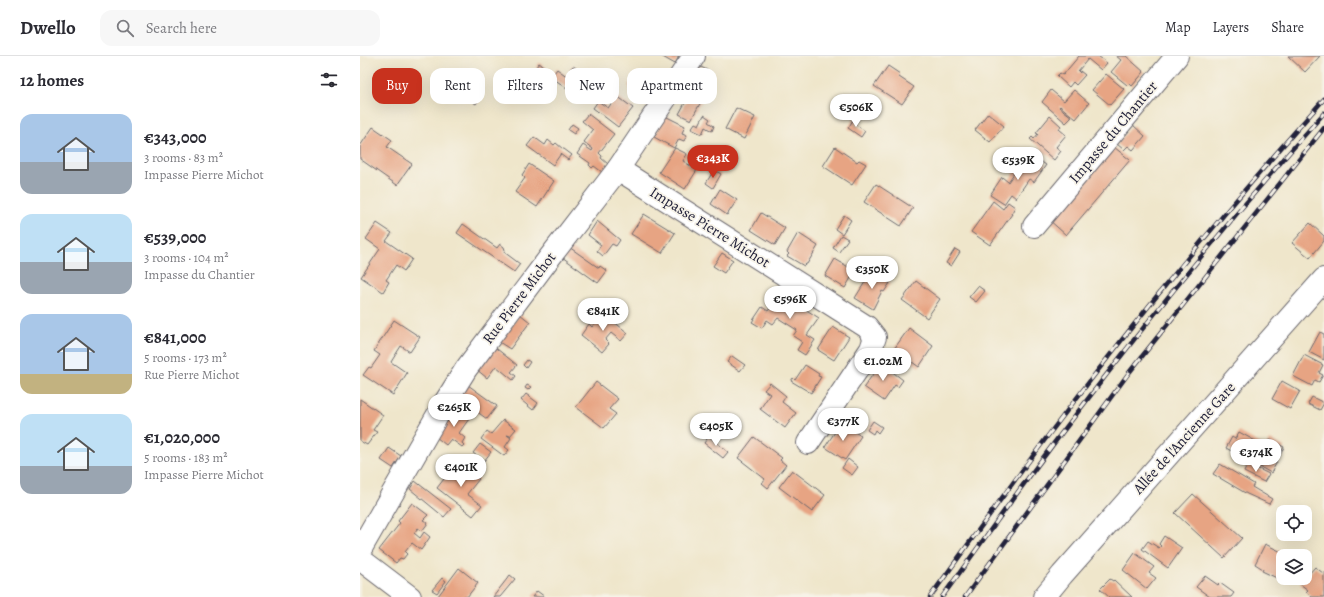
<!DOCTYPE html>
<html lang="en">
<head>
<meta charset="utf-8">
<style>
  body { margin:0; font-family:Alegreya,serif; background:#f7f7f7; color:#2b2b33; height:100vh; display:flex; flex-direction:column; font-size:15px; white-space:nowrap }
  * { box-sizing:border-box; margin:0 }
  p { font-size:13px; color:#7c7c81 }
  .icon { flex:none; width:22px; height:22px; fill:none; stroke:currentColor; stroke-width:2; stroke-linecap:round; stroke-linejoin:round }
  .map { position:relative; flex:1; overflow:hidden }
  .panel { display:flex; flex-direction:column; background:#fff; width:360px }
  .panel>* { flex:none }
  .hud { position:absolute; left:12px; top:12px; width:380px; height:36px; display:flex; gap:8px }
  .controls { position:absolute; left:916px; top:449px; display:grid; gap:8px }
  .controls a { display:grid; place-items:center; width:36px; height:36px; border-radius:8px; background:#fff; box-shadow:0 4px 16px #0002; font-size:20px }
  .price { position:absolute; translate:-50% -34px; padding:0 9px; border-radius:14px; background:#fff; color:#222; font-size:13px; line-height:26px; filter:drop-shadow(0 1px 2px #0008) }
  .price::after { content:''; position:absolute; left:50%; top:24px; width:12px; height:9px; margin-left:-6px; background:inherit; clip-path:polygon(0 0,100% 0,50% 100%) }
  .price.selected { background:#c8321e; color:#fff }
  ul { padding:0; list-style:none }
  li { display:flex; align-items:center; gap:12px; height:100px; padding:0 20px }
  li span { display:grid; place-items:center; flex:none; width:112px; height:80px; border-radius:12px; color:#555 }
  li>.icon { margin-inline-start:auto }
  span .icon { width:48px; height:48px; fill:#fffc; stroke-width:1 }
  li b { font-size:17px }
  h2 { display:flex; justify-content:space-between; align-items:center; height:48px; padding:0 20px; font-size:17px }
  .tag { padding:0 14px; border-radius:12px; background:#fff; box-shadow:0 4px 16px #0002; font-size:14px; line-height:36px }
  .tag.selected { background:#c8321e; color:#fff }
  header { display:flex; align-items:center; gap:24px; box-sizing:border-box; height:56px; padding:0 20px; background:#fff; border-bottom:1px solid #e1e1e2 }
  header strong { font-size:19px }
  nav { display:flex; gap:22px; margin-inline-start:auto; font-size:14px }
  .search { width:280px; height:36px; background:#f7f7f7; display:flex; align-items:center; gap:10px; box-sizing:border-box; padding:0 14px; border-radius:12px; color:#7c7c81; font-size:15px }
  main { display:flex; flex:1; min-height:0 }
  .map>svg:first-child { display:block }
  .building { fill:#e7a483 }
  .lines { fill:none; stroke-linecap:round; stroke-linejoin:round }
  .minor-casing { stroke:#6a676d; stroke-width:24 }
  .minor { stroke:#fff; stroke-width:22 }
  .rail-casing { stroke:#22223b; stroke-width:4.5 }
  .rail { stroke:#f7f3e8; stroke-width:3; stroke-dasharray:9; stroke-linecap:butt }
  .labels { text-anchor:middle; stroke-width:3.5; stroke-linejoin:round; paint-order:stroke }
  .street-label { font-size:15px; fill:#22223b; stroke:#f7f3e8 }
</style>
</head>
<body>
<header>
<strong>Dwello</strong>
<div class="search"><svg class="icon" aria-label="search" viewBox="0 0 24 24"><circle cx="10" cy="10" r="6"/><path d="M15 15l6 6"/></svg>Search here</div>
<nav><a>Map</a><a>Layers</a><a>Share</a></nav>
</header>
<main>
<section class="panel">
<h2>12 homes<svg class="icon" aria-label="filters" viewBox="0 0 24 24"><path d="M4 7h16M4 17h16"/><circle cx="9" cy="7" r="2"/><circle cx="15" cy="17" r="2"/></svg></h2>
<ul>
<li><span style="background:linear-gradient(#a9c7e8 60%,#9aa5b1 0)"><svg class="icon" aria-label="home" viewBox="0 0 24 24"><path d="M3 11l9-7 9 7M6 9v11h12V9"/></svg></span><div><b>€343,000</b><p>3 rooms · 83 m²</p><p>Impasse Pierre Michot</p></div></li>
<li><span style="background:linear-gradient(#bfe0f5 60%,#9aa5b1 0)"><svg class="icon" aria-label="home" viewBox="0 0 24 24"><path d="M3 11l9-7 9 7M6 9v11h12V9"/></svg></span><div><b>€539,000</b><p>3 rooms · 104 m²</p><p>Impasse du Chantier</p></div></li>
<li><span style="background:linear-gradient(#a9c7e8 75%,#c2b280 0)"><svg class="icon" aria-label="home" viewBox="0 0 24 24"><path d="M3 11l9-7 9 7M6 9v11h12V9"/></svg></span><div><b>€841,000</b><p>5 rooms · 173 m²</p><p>Rue Pierre Michot</p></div></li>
<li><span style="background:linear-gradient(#bfe0f5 65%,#9aa5b1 0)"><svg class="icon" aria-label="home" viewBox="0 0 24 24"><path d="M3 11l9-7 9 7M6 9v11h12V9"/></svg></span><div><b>€1,020,000</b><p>5 rooms · 183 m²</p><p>Impasse Pierre Michot</p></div></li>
</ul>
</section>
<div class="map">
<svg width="964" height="541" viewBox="0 0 964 541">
  <rect width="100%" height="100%" fill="#f7f3e8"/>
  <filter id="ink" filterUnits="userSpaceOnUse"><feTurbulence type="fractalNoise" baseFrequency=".025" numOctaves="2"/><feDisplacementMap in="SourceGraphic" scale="8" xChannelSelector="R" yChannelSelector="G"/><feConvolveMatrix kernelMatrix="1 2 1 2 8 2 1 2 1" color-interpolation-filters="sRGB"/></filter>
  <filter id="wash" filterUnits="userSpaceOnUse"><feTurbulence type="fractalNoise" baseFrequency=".012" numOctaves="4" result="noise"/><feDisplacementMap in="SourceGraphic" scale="16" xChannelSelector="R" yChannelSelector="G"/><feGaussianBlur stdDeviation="0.9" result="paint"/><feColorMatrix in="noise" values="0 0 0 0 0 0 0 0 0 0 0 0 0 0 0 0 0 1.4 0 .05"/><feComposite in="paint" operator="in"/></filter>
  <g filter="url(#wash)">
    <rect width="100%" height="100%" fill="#efe6cb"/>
    <g id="blocks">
      <!-- building -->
      <g class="building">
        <path d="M301 0H319L315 8Z"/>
        <path d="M719 0H738L747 7 741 14 728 3 718 15 720 17V15L725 19 716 29 713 26 709 31 697 20 700 17 703 19Z"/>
        <path d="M756 0H766L784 16 772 30 769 27 767 29 751 16 761 4Z"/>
        <path d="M928 0H960L945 16Z"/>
        <path d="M179 7 192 16 189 20 176 11Z"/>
        <path d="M213 10 222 16 219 20 210 14Z"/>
        <path d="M528 10 540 18 539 21 554 31 542 48 514 30Z"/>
        <path d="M341 11 347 14 342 23 335 20Z"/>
        <path d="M197 13 212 24 213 22 223 29 217 39 191 21Z"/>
        <path d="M746 18 764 33 750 49 732 34Z"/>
        <path d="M275 20 292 31 283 43 273 36 274 34 268 30Z"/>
        <path d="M232 23 244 31 237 41 225 33Z"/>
        <path d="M106 32 120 42 116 48 102 39Z"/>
        <path d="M691 34 704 45 714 34 729 47 716 63 700 50 699 51 712 61 706 67 682 46Z"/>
        <path d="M331 36 343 42 331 64 319 58Z"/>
        <path d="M257 40 273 52 258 71 233 52 238 45 248 52Z"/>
        <path d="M376 52 395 61 384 83 365 73Z"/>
        <path d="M628 57 644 70 630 86 615 74Z"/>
        <path d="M228 58 254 78 239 97 242 100 241 102 248 108 242 116 234 110 232 112 229 109 230 107 217 98 223 89 232 95 233 93 224 86 233 74 222 65Z"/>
        <path d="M344 59 350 63 348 66 354 70 352 75 345 71 342 78 331 73 335 67 339 69Z"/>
        <path d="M305 60 325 70 322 77 327 79 324 85 319 83 314 92 294 81Z"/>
        <path d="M690 60 701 70 699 73 706 79 696 91 701 95 694 104 670 83 672 81 674 83 678 78 676 77Z"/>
        <path d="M495 61 498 64 495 68 505 75 501 81 488 72Z"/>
        <path d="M212 68 218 72 214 78 208 74Z"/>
        <path d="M773 69 785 80 773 94 768 90 764 94 757 88Z"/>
        <path d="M13 71 32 84 27 91 52 108 37 129 0 103V90Z"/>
        <path d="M174 81 185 89 188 84 194 89 196 87 203 93H204L212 99 208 104 200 98V99L193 109 167 90Z"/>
        <path d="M475 91 497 106 499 104 506 108 492 129 463 110Z"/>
        <path d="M754 91 770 104 706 179 688 163Z"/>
        <path d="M315 92 327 98 323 105 337 114 325 133 299 116Z"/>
        <path d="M674 101 686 109 674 126 669 123 656 142 651 138 644 148 630 139 642 121 648 126 659 110 662 112 664 109 667 112Z"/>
        <path d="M169 108 194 125 177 151 155 136 165 122 162 119Z"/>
        <path d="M354 114 361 118 353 132 346 127Z"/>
        <path d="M516 128 553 152 541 170 504 146Z"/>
        <path d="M360 133 377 144 367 159 351 148Z"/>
        <path d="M633 145 643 153 648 146 655 151 651 158H652L630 189 611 176Z"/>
        <path d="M401 157 425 172 415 189 391 174Z"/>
        <path d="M284 158 315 177 302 197 271 178Z"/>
        <path d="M484 159 491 164 482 178 475 173Z"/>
        <path d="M237 165 260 184 256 190 252 188 243 200 237 195 241 189 228 179Z"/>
        <path d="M17 167 32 177 26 185 52 203 44 215 36 209 26 224 29 226 23 236 1 221 20 193 6 183Z"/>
        <path d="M950 167 964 180V185L950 202 932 187Z"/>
        <path d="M103 168 137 192 140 188 144 191 145 194 144 196 160 208 154 216 97 177Z"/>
        <path d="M438 177 458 190 447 208H446L444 210 427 200 429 198 427 196Z"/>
        <path d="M481 179 488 183 479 196 473 192Z"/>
        <path d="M209 191 239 212 240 210 247 215 238 227 202 201Z"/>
        <path d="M595 193 600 196 591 210 586 207Z"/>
        <path d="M362 197 373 204 364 217 353 210Z"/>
        <path d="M475 203 495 215 485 232 465 220Z"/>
        <path d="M512 215 530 227 524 236 522 235 513 253 495 242Z"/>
        <path d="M556 225 580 243 567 262 542 244Z"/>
        <path d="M618 230 625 235 616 246 609 241Z"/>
        <path d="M420 237 459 262 447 279 455 284 445 299 437 294 442 286 433 280 437 274 418 262 413 268 407 264 402 272 392 266 402 251 408 255Z"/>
        <path d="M243 257 268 277 261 285 251 277 245 284 249 288 242 296 221 279 229 268 232 271Z"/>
        <path d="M160 258 170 266 150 293 139 286Z"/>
        <path d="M34 264 60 281 50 296 41 290 31 306 47 317 33 339 3 319 9 311 11 312 20 299 14 295Z"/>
        <path d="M473 271 489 281 474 304 458 294Z"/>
        <path d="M549 272 573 290 559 311 534 293Z"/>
        <path d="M960 276 964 278V304L949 296Z"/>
        <path d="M132 289 157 309 151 316 156 320 153 324 136 310 127 322 116 313Z"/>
        <path d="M944 299 963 309 959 317 963 319 959 326 955 324 952 330 933 320Z"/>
        <path d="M372 300 385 309 380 315 367 306Z"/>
        <path d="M167 304 170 306 166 312 163 309Z"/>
        <path d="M521 307 543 324 538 331 535 329 524 345 504 331Z"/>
        <path d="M445 309 459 318 458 320 461 321 451 337 431 325 433 322 435 324Z"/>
        <path d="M922 325 940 335 930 353 912 343Z"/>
        <path d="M236 326 258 343 249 353 256 358 244 372 216 351Z"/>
        <path d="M410 327 426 340 422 346 436 357 425 372 400 353 410 338 404 334Z"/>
        <path d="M108 329 137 350 127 363 98 342Z"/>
        <path d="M167 329 171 331 168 334 165 332Z"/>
        <path d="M166 338 178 347 173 354 161 344Z"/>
        <path d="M952 341 964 347 960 354 948 348Z"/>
        <path d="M0 343 23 359 13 374 17 376 7 389 0 385Z"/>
        <path d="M98 350 111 360 99 377 105 382 102 387 104 389 102 391 91 383 86 389 76 381Z"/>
        <path d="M143 364 156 373 150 380 147 379 151 382 145 391 149 394 144 400 121 383 127 375 131 378Z"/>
        <path d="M513 365 522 371 518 377 515 374 513 378 507 374Z"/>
        <path d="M481 367 501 380 485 404 465 391Z"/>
        <path d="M879 376 901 388 895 399 891 396 889 400 894 402 895 400 908 407 911 402 917 406 911 417 866 392 872 381 875 383Z"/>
        <path d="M349 380 368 396 363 402 344 387Z"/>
        <path d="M394 381 422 402 420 404 426 409 408 432 402 427 405 423 378 402Z"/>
        <path d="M910 384 924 391 919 401 905 394Z"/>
        <path d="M120 388 131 396 124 405 113 397Z"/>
        <path d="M29 392 41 400 33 412 21 404Z"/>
        <path d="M488 403 498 411 492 419 482 412Z"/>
        <path d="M97 406 119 423 107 438 122 449 113 460 77 432Z"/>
        <path d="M860 408 894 428 892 431 912 443 909 448 887 438 853 418Z"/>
        <path d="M888 408 909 418 904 426 884 416Z"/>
        <path d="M432 414 465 439 452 456 419 431Z"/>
        <path d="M55 425 91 453 84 461 50 433Z"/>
        <path d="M833 438 882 482 864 502 815 457Z"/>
        <path d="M52 447 68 459 63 464 68 467 62 475 58 472 54 477 60 482 64 476 70 481 61 494 52 487 45 496 47 498 43 503 40 502 36 507 19 494 40 467 38 465Z"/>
        <path d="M804 480 822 492 808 512 782 493 788 485 799 492 801 490 799 488Z"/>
        <path d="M905 488 930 500H923V520L921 524 902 515 903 513 895 508Z"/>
        <path d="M775 497 794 511 789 517 796 522 787 533 763 514Z"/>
        <path d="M955 511 963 517 964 516V541H952L946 536 948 534 940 528Z"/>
        <path d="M99 512 118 527 107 541H79L78 540Z"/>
        <path d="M150 519 155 523 140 541H133Z"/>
        <path d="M845 520 858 529 860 527 874 537 871 541H850L836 531Z"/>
        <path d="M82 522 86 525 77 537 72 534Z"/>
        <path d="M750 523 753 525 754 524 772 541H749L740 533Z"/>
        <path d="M177 535 185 541H172Z"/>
      </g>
    </g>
  </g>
  <g filter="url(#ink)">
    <use href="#blocks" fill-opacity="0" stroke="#6a676d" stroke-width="1"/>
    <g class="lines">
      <!-- minor casing -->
      <g class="minor-casing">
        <g id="minor">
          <path d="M258 113 507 271 515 281 511 293 448 387"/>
          <path d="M674 170 817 0"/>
          <path d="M0 494 84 348 106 313 190 201 258 113 334 0"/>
          <path d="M0 503 50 541"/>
          <path d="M684 541 702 519 964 223"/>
        </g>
      </g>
      <!-- minor -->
      <use href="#minor" class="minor"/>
      <!-- rail casing -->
      <g class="rail-casing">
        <g id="rail">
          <path d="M570 541C615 479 659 417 706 356 788 248 874 144 964 43"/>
          <path d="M582 541C626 481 668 420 714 361 793 257 877 155 964 57"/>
          <path d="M605 541 768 318 964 72"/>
        </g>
      </g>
      <!-- rail -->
      <use href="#rail" class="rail"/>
    </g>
  </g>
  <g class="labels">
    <!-- street labels -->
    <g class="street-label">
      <text transform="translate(753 76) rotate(-50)" y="5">Impasse du Chantier</text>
      <text transform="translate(350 171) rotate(32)" y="5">Impasse Pierre Michot</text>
      <text transform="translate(159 242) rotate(-53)" y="5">Rue Pierre Michot</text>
      <text transform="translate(824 382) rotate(-48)" y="5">Allée de l'Ancienne Gare</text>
    </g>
  </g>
</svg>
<div class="controls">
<a><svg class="icon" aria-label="locate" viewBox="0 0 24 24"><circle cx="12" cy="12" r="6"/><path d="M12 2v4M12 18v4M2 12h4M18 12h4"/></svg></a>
<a><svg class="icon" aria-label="layers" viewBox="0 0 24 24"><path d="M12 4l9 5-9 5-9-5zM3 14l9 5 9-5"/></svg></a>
</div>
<b class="price" style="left:496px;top:72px">€506K</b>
<b class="price selected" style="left:353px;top:123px">€343K</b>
<b class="price" style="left:658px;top:125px">€539K</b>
<b class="price" style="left:512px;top:234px">€350K</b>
<b class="price" style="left:430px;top:264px">€596K</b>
<b class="price" style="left:243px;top:276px">€841K</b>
<b class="price" style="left:523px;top:326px">€1.02M</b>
<b class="price" style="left:94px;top:372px">€265K</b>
<b class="price" style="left:483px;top:386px">€377K</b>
<b class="price" style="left:356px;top:391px">€405K</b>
<b class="price" style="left:896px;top:417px">€374K</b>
<b class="price" style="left:101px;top:432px">€401K</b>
<div class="hud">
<a class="tag selected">Buy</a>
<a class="tag">Rent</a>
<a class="tag">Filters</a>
<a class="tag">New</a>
<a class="tag">Apartment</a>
</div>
</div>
</main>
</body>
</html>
